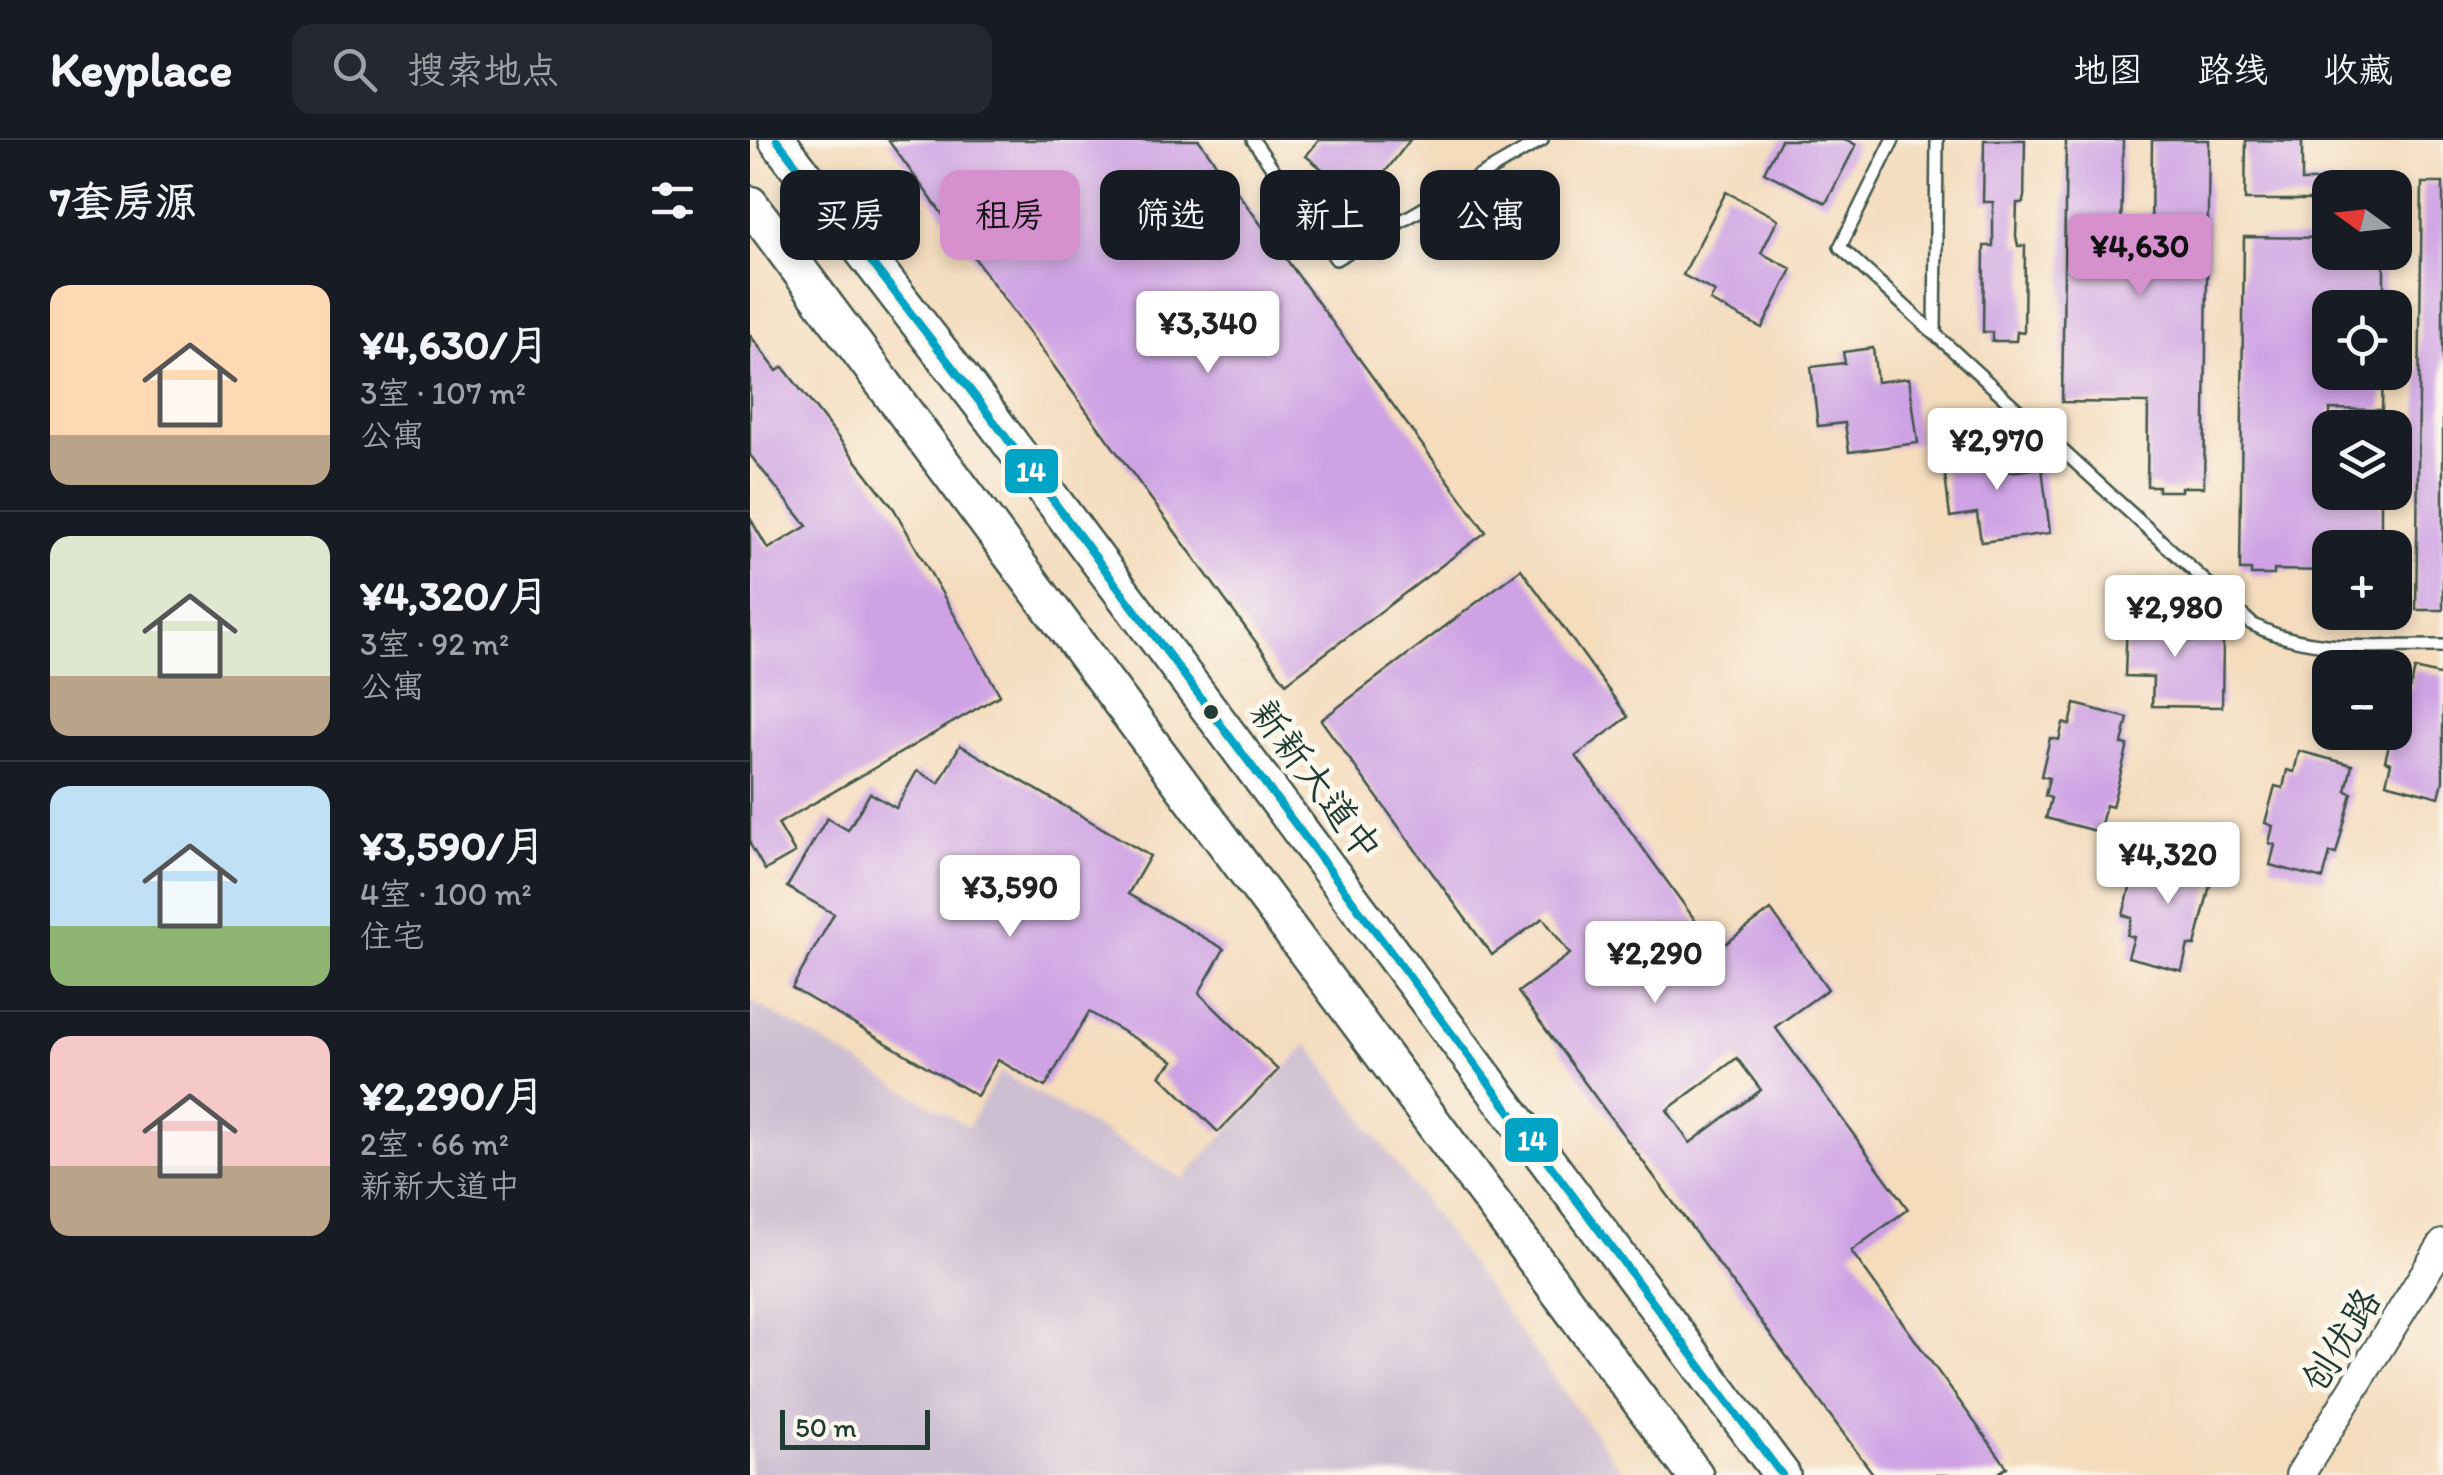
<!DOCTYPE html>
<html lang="zh">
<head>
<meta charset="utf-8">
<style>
  body { margin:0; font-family:Itim,"LXGW WenKai TC",sans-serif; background:#242831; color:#f1f3f6; height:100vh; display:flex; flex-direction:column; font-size:38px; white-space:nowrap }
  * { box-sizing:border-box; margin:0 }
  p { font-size:32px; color:#9ea1a6 }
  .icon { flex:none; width:55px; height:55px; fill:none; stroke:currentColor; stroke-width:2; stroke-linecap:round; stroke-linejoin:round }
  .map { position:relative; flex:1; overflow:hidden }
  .sheet { display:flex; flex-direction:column; background:#171b24; width:750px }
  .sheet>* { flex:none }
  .top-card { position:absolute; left:30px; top:30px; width:950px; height:90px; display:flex; gap:20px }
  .needle { width:65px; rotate:285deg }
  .buttons { position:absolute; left:1562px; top:30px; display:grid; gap:20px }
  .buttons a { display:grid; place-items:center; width:100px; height:100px; border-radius:20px; background:#171b24; box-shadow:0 5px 15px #0003; font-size:50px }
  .scale { position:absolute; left:30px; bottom:25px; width:150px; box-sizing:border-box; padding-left:10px; border:5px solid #1f3d34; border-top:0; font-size:28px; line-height:35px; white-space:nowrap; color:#1f3d34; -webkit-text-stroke:8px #fbf7ec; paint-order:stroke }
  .price { position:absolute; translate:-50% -85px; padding:0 22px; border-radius:10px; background:#fff; color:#222; font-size:32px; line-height:65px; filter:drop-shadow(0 2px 5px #0008) }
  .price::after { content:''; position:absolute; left:50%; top:60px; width:30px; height:22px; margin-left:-15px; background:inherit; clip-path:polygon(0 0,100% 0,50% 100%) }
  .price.selected { background:#d690ce; color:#111 }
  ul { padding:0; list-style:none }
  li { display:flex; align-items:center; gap:30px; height:250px; padding:0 50px }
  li+li { border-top:2px solid #363941 }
  li span { display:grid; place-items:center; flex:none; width:280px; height:200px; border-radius:20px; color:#555 }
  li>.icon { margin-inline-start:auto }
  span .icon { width:120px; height:120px; fill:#fffc; stroke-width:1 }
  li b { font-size:42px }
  h2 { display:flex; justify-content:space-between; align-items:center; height:120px; padding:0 50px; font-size:42px }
  .chip { padding:0 35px; border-radius:20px; background:#171b24; box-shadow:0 5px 15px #0003; font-size:35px; line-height:90px }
  .chip.selected { background:#d690ce; color:#111 }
  header { display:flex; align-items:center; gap:60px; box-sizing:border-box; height:140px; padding:0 50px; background:#171b24; border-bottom:2px solid #363941 }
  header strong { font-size:48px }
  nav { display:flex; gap:55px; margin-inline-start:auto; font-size:35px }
  .search { width:700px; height:90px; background:#242831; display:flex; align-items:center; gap:25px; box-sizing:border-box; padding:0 35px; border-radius:20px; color:#9ea1a6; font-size:38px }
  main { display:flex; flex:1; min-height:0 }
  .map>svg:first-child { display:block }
  .industrial { fill:#cebed2 }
  .building { fill:#cea2e4; fill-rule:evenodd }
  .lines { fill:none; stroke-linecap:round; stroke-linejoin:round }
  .service-casing { stroke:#3f5549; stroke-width:16 }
  .tertiary-casing { stroke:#3f5549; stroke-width:32 }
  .primary-casing { stroke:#3f5549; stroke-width:40 }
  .service { stroke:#fff; stroke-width:11 }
  .tertiary { stroke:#fff; stroke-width:28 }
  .primary { stroke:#fff; stroke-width:35 }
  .bus-1-casing { stroke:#fbf7ec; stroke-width:15 }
  .bus-1 { stroke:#02a4c6; stroke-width:8 }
  .bus-dot { fill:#1f3d34; stroke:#fbf7ec; stroke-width:4 }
  .labels { text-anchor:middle; stroke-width:10; stroke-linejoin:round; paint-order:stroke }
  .street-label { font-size:38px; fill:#1f3d34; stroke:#fbf7ec }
  .line-badge { stroke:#fbf7ec; stroke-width:4 }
  .badge-label { font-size:28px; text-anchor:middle; font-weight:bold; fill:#fff }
</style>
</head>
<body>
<header>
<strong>Keyplace</strong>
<div class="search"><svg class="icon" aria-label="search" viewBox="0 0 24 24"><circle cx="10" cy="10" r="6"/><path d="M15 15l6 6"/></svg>搜索地点</div>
<nav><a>地图</a><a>路线</a><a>收藏</a></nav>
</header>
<main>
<section class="sheet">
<h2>7套房源<svg class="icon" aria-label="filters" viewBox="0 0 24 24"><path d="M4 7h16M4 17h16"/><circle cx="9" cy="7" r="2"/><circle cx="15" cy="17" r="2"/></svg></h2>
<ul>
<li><span style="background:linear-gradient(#ffd9b3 75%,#b9a48a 0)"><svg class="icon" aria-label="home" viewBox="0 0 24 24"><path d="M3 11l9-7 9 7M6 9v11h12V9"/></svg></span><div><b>¥4,630/月</b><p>3室 · 107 m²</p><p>公寓</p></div></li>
<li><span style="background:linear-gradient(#dfe7d0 70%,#b9a48a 0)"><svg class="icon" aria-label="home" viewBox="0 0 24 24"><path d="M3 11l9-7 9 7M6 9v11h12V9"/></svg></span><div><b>¥4,320/月</b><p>3室 · 92 m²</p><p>公寓</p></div></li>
<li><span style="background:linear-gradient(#bfe0f5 70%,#8fb573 0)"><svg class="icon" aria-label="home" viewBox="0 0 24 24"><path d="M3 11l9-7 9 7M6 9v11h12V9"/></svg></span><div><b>¥3,590/月</b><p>4室 · 100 m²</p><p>住宅</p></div></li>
<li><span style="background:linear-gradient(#f6c9c9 65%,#b9a48a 0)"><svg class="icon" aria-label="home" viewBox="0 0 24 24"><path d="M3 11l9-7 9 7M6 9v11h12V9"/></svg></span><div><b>¥2,290/月</b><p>2室 · 66 m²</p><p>新新大道中</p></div></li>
</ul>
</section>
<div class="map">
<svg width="1693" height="1335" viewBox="0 0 1693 1335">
  <rect width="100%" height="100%" fill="#fbf7ec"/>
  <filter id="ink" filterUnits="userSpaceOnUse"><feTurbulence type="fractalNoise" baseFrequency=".01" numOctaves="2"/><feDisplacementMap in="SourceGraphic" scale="20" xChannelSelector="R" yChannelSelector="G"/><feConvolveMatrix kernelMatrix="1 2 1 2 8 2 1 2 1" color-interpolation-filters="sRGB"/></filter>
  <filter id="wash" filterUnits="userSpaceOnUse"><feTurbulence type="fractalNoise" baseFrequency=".0048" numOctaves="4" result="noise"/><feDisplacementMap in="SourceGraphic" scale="40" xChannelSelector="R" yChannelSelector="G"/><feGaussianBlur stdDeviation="2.25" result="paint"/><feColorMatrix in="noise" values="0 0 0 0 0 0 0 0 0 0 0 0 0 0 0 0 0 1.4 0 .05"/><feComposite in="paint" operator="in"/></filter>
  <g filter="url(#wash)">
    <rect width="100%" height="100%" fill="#f4dcbd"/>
    <!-- industrial -->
    <path class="industrial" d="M0 860 218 987 250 932 433 1039 558 904 875 1335H0Z"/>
    <g id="blocks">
      <!-- building -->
      <g class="building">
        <path d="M138 0H449L736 392 536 543Z"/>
        <path d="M569 0H660L597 81 578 66 593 46 556 16Z"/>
        <path d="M1031 0H1097L1106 5 1076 63 1014 32Z"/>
        <path d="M1234 0H1275L1274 63H1267L1266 97 1268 106H1275L1274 193 1267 192 1266 201H1242V192H1233L1234 106H1243V62H1233Z"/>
        <path d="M1316 0H1373L1371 98 1401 99 1402 0H1459L1454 347H1431V351H1408V346H1397L1398 263 1312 262Z"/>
        <path d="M1496 0 1552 1V41H1580V60H1495Z"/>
        <path d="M1672 43H1693V470H1666Z"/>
        <path d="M976 52 1028 79 1011 113 1042 129 1012 188 960 161 965 152 933 135Z"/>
        <path d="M1494 97 1580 98V112H1634V168H1580V232H1633L1632 270 1580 269V352H1631V400H1608V408H1580V431L1524 430V435H1501V430H1490Z"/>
        <path d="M0 195 27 231 33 227 144 369 250 555 28 684 45 713 15 730 0 704V378L18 409 57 386 0 315Z"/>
        <path d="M1123 208 1127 242 1159 238 1168 303 1099 312 1095 283 1068 286 1061 227 1095 223 1093 212Z"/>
        <path d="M1255 298 1259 332 1292 328 1300 393 1231 402 1227 373 1200 377 1193 318 1227 313 1226 302Z"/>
        <path d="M771 429 878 577 826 616 945 780 967 810 1021 770 1078 849 1025 887 1158 1069 1101 1111 1257 1327 1246 1335H1124L768 852 820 814 793 778 742 815 571 580ZM987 918 1011 950 940 1003 917 970Z"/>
        <path d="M1411 466 1441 467 1440 501 1473 502 1472 567 1402 566 1403 537 1375 536 1377 477H1411Z"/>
        <path d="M1665 529 1693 536V641L1689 657 1636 643 1641 623 1635 621 1642 592H1645V564L1649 565 1653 548 1660 549Z"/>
        <path d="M1325 564 1378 578 1372 604 1378 605 1362 667 1356 665 1349 692 1296 678 1301 658 1295 656 1299 638 1291 636 1300 598 1309 600 1313 583 1320 585Z"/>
        <path d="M210 605 400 716 378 754 474 809 449 853 528 930 468 992 410 935 424 921 339 872 295 947 248 920 227 956 42 848 84 774 37 747 77 678 98 690 120 653 146 668 167 631 189 643Z"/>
        <path d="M1549 611 1602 625 1596 651 1602 653 1586 714 1580 713 1573 739 1520 725 1525 705 1519 703 1523 686 1515 683 1525 646 1533 648 1537 630 1544 632Z"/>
        <path d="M1408 703 1461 717 1454 743 1460 745 1445 806 1438 805 1432 831 1378 817 1384 797 1377 795 1382 778 1373 775 1383 737 1391 740 1396 722 1402 724Z"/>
      </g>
    </g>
  </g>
  <g filter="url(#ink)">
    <use href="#blocks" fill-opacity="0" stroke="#3f5549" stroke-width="2.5"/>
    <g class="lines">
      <!-- service casing -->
      <g class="service-casing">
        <g id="service">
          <path d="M503 0 586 119 792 0"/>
          <path d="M1143 0 1090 107 1502 484C1559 515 1630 505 1693 506"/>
          <path d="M1185 193 1187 0"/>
        </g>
      </g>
      <!-- tertiary casing -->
      <g class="tertiary-casing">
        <path id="tertiary" d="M1550 1335 1693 1104"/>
      </g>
      <!-- primary casing -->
      <g class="primary-casing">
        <g id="primary">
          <path d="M27 0 231 264 1032 1335"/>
          <path d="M0 64 945 1335"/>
        </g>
      </g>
      <!-- service -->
      <use href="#service" class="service"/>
      <!-- tertiary -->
      <use href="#tertiary" class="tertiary"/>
      <!-- primary -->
      <use href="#primary" class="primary"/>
      <!-- bus-1 casing -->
      <g class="bus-1-casing">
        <path id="bus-1" d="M27 0 231 264 1032 1335"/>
      </g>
      <!-- bus-1 -->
      <use href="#bus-1" class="bus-1"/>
    </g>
  </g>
  <!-- markers -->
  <circle class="bus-dot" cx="461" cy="572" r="9"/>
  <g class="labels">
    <!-- street labels -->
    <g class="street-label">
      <text transform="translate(566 640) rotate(53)" y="13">新新大道中</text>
      <text transform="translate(1591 1200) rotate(-58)" y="13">创优路</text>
    </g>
  </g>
  <g class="line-badge">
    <rect x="253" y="307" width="57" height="48" rx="10" fill="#02a4c6"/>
    <rect x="753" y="976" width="57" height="48" rx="10" fill="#02a4c6"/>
  </g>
  <g class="badge-label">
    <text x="281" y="341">14</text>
    <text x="782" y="1010">14</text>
  </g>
</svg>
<div class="buttons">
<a><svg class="needle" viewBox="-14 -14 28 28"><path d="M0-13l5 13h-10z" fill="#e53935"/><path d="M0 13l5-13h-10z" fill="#9ea1a6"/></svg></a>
<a><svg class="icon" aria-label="locate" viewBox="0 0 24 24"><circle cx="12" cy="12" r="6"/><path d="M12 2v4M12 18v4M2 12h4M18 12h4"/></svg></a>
<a><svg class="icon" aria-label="layers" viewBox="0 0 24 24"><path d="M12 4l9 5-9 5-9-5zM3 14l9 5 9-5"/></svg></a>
<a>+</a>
<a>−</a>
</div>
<div class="scale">50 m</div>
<b class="price selected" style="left:1390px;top:159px">¥4,630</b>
<b class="price" style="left:458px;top:236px">¥3,340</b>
<b class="price" style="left:1247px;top:353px">¥2,970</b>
<b class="price" style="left:1425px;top:520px">¥2,980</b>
<b class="price" style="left:1418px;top:767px">¥4,320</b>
<b class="price" style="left:260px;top:800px">¥3,590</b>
<b class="price" style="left:905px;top:866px">¥2,290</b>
<div class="top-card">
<a class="chip">买房</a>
<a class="chip selected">租房</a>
<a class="chip">筛选</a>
<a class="chip">新上</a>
<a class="chip">公寓</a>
</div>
</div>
</main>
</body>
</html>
